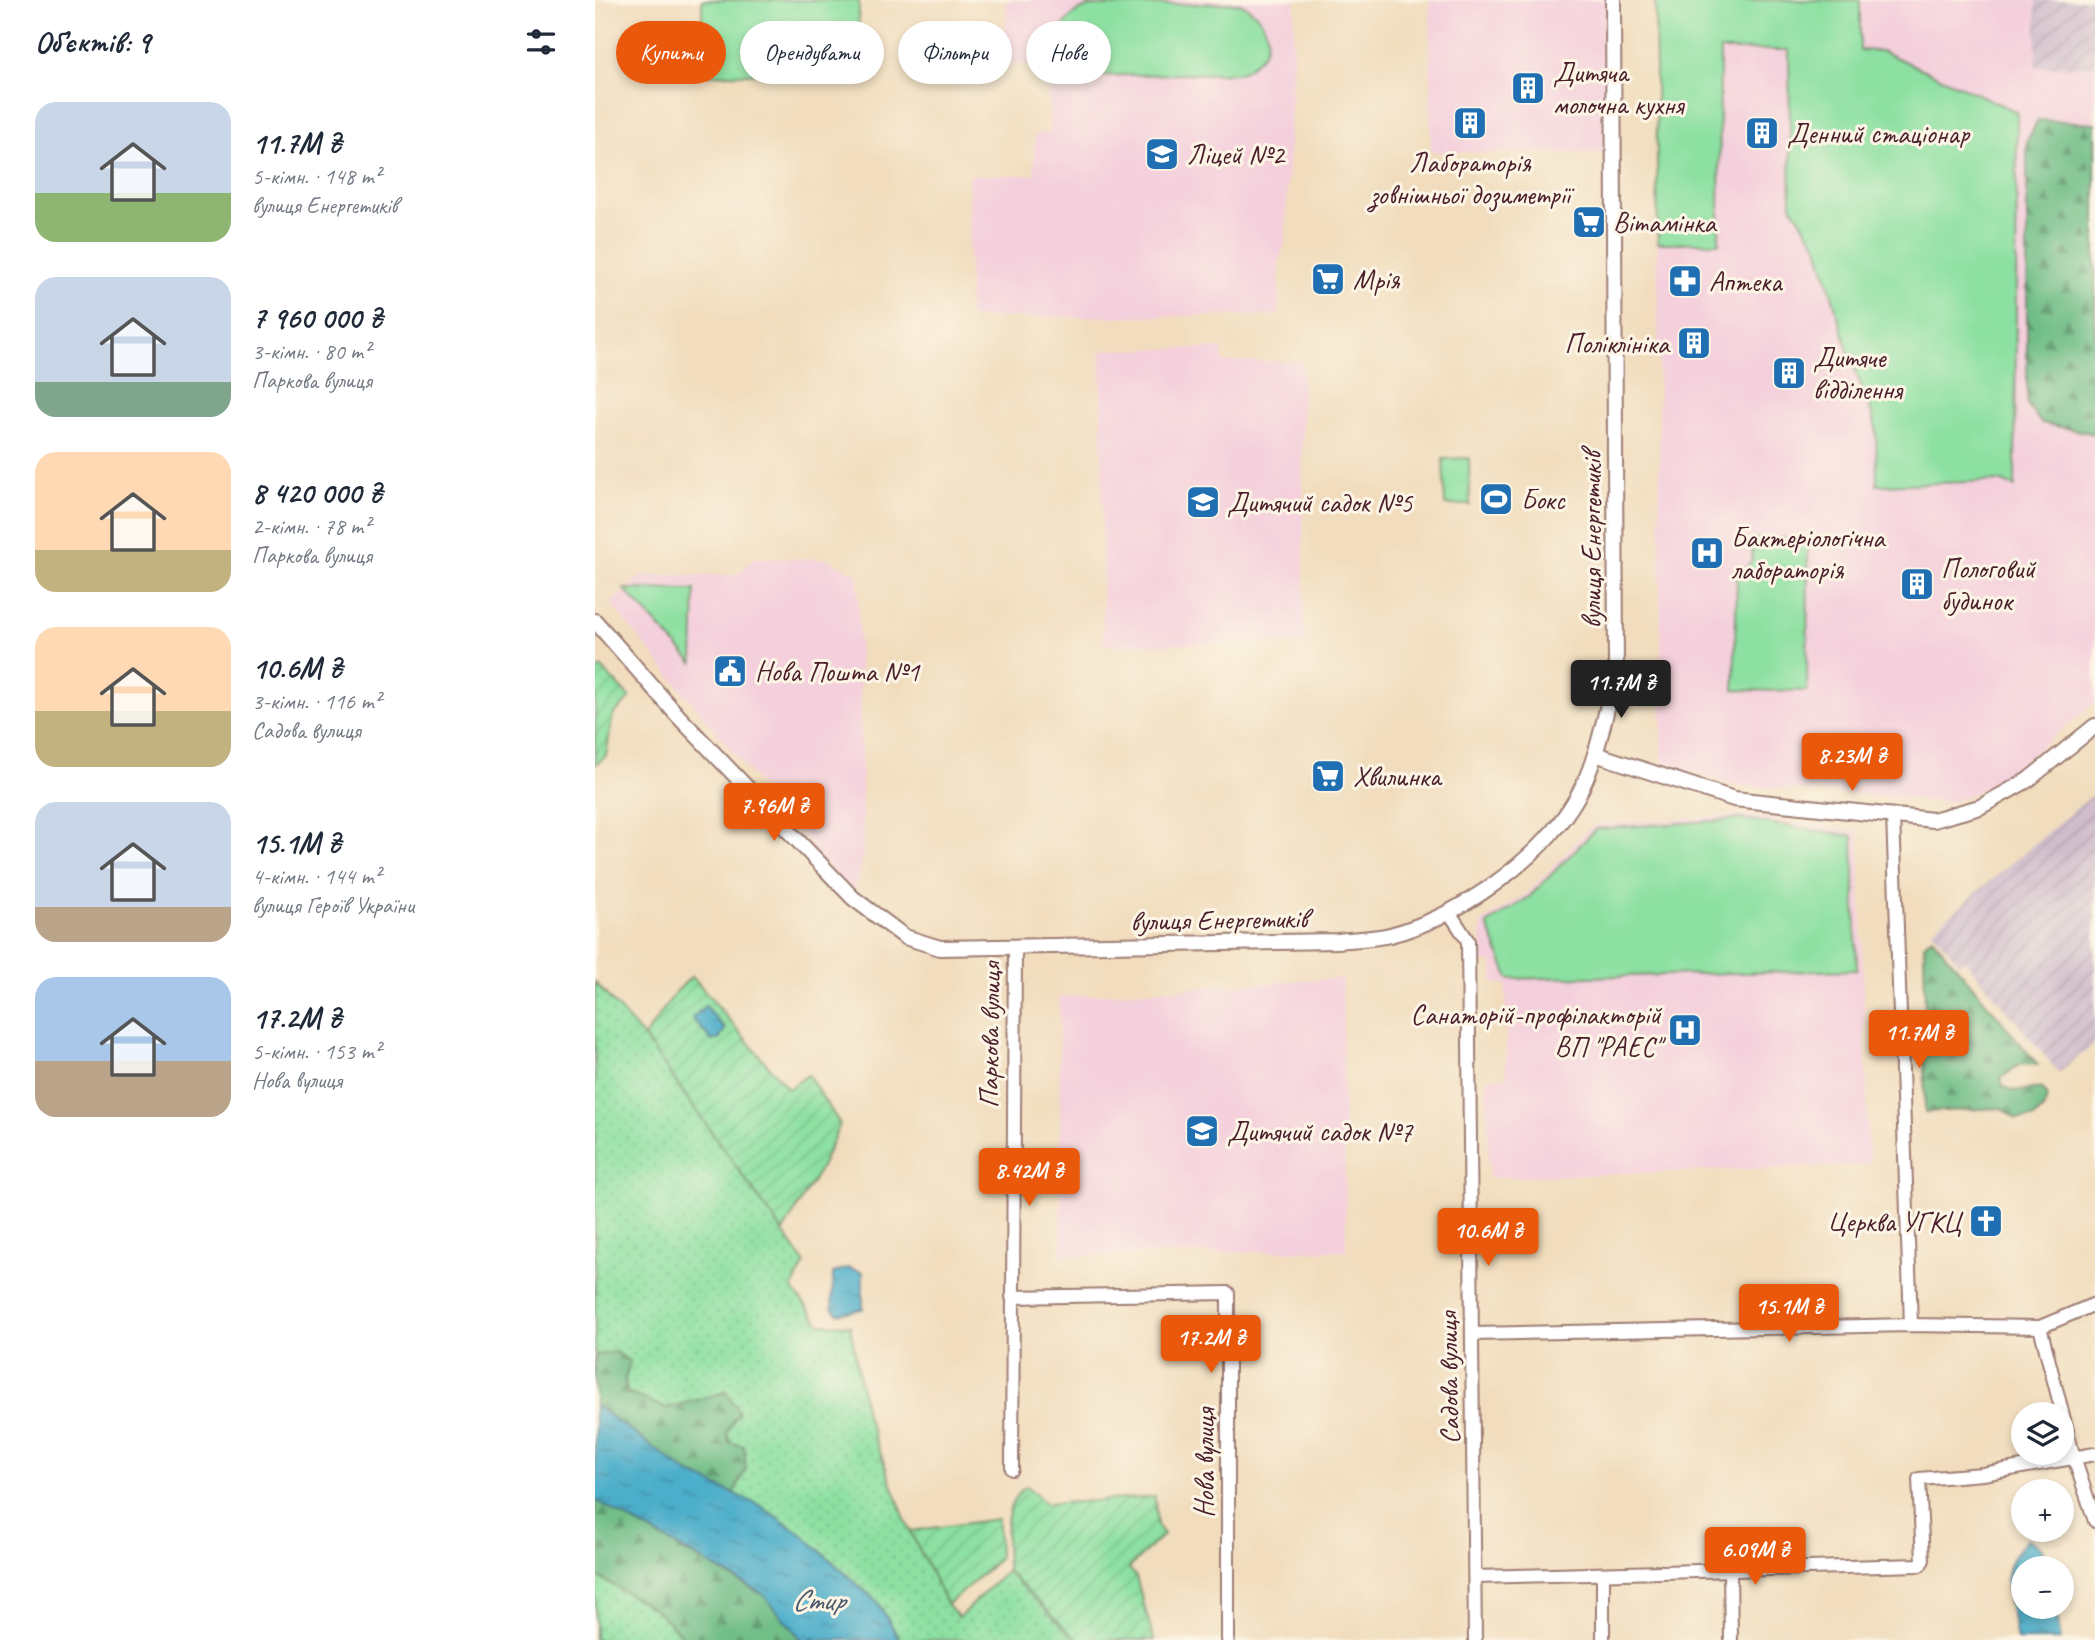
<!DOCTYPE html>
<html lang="uk">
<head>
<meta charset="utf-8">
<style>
  body { margin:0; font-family:Caveat,sans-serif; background:#f2f2f3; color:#1f2937; height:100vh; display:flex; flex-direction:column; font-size:26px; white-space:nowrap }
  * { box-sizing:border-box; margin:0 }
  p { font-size:23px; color:#747a83 }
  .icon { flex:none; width:38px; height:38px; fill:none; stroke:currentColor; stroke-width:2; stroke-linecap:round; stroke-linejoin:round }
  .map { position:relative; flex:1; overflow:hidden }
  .details { display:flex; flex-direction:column; background:#fff; width:595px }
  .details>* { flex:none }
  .banner { position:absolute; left:21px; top:21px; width:665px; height:63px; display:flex; gap:14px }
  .controls { position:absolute; left:1416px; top:1402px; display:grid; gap:14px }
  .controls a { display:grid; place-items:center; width:63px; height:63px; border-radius:50%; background:#fff; box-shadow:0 4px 10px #0003; font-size:35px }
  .price { position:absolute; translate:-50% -60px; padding:0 16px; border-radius:7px; background:#ea580c; color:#fff; font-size:23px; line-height:46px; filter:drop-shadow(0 2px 4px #0008) }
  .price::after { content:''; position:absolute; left:50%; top:42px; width:21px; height:16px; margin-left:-10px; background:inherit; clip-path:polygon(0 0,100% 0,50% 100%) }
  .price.on { background:#222; color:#fff }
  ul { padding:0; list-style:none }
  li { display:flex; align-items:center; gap:21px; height:175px; padding:0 35px }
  li span { display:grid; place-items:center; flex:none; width:196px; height:140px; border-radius:21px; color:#555 }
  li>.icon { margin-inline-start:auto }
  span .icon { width:84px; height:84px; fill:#fffc; stroke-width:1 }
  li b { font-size:30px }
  h2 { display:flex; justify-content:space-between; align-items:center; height:84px; padding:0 35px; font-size:30px }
  .pill { padding:0 24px; border-radius:32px; background:#fff; box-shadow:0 4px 10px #0003; font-size:24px; line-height:63px }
  .pill.on { background:#ea580c; color:#fff }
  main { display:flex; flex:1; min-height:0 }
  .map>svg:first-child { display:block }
  .built { fill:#f4cfdc }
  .industrial { fill:url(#industrial-furrows) }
  .grass { fill:url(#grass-dots); stroke:#6b8066; stroke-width:2 }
  .forest { fill:url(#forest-firs); stroke:#5e6e59; stroke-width:2 }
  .park { fill:#8ce0a1; stroke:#6b8066; stroke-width:2 }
  .garden { fill:url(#garden-furrows); stroke:#6b8066; stroke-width:2 }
  .water { fill:url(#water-ripples); stroke:#4a667a; stroke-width:2 }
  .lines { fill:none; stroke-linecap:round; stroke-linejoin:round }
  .minor-casing { stroke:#9e7e74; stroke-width:16 }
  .tertiary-casing { stroke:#9e7e74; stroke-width:18 }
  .minor { stroke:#fff; stroke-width:12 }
  .tertiary { stroke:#fff; stroke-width:14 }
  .labels { text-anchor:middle; stroke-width:6; stroke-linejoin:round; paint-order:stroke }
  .poi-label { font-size:28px; fill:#4a1f2b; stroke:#fcf5e5; text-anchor:start }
  .street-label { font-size:28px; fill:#4a1f2b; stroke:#fcf5e5 }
  .water-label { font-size:30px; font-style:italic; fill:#4a586b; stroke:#fcf5e5 }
</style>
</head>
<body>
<main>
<section class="details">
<h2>Об’єктів: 9<svg class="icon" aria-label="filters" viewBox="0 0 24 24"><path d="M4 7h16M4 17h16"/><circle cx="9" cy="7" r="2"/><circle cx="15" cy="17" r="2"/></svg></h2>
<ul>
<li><span style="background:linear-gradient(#c9d6e8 65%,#8fb573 0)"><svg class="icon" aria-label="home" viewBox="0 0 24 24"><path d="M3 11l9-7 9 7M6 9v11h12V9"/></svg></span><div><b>11.7M ₴</b><p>5-кімн. · 148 m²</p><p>вулиця Енергетиків</p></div></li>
<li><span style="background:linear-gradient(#c9d6e8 75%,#7fa58c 0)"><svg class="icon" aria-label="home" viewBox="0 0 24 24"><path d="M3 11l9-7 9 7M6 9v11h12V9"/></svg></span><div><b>7 960 000 ₴</b><p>3-кімн. · 80 m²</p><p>Паркова вулиця</p></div></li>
<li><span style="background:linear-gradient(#ffd9b3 70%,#c2b280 0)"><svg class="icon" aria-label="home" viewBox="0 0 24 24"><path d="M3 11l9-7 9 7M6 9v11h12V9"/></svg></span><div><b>8 420 000 ₴</b><p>2-кімн. · 78 m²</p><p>Паркова вулиця</p></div></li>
<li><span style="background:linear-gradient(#ffd9b3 60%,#c2b280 0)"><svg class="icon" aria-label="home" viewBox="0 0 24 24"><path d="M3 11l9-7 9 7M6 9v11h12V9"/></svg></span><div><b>10.6M ₴</b><p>3-кімн. · 116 m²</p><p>Садова вулиця</p></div></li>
<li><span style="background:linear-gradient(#c9d6e8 75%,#b9a48a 0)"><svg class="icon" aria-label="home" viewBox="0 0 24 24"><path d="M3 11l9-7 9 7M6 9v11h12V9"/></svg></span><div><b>15.1M ₴</b><p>4-кімн. · 144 m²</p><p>вулиця Героїв України</p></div></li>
<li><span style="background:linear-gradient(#a9c7e8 60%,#b9a48a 0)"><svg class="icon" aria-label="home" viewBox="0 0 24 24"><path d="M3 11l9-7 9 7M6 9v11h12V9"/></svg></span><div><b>17.2M ₴</b><p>5-кімн. · 153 m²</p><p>Нова вулиця</p></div></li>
</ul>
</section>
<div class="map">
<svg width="1500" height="1640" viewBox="0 0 1500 1640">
  <defs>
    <pattern id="industrial-furrows" width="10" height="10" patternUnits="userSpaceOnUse" patternTransform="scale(1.75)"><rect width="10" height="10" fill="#d0bdcc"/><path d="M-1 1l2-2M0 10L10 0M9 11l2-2" fill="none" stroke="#b4a2af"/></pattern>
    <pattern id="grass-dots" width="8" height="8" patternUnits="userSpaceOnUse" patternTransform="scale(1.75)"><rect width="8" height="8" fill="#8ce0a1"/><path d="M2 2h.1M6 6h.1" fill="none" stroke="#7ac08b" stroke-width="1.8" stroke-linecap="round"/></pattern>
    <pattern id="forest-firs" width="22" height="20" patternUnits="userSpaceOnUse" patternTransform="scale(1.75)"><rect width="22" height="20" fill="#71be87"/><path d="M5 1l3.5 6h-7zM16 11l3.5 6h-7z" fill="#5f9a6f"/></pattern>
    <pattern id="garden-furrows" width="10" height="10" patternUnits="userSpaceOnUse" patternTransform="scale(1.75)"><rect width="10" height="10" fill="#8ce0a1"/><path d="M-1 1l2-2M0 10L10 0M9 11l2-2" fill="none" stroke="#7ac08b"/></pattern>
    <pattern id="water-ripples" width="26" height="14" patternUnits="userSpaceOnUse" patternTransform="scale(1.75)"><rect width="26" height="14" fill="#4baeca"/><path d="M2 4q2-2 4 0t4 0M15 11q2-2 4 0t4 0" fill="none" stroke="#408da4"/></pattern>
  </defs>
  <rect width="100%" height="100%" fill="#fcf5e5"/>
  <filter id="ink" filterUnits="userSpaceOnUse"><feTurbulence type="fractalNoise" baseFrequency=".0143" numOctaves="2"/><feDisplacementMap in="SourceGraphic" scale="14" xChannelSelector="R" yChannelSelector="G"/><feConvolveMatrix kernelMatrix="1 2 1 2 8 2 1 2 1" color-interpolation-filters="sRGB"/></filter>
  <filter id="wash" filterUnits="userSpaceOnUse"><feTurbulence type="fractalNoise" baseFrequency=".00686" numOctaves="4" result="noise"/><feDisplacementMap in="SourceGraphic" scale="28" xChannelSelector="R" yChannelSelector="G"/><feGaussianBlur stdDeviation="1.57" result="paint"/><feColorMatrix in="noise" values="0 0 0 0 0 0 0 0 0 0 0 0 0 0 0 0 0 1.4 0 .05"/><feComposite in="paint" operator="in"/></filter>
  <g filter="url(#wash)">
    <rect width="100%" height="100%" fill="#f1ddbd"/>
    <!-- built -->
    <g class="built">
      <path d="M411 0H700L690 242 684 262V315L374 318V175H439L440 134 454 133V64L411 65Z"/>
      <path d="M835 0H1018V153L836 152Z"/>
      <path d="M1060 0H1441L1442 67 1500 66V703L1398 785 1357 802 1137 785 1067 763Z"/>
      <path d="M627 348 628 362 707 361 709 643 508 645 506 350Z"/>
      <path d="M158 558 232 559 263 575 268 858 258 898 16 604 45 576 143 575Z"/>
      <path d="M1149 815 1264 832 1274 1165 894 1178 891 1078 911 1077V984L898 983V962L886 963 887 922 931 894 998 825Z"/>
      <path d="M747 978 751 1250 466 1256 464 997Z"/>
    </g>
    <!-- industrial -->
    <g class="industrial">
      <path d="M1441 0H1500V66L1441 67Z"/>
      <path d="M1500 793V1043L1464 1073 1369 959 1364 963 1337 930Z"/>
    </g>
    <!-- grass -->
    <g class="grass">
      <path d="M0 982 47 1035 210 1263 197 1288 225 1324 255 1325 271 1414 311 1522 352 1605 364 1617 412 1571 482 1640H305L283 1603 210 1537 166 1506 92 1472 0 1405Z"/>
      <path d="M0 1500 168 1594 207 1640H0Z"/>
    </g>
    <!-- forest -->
    <g class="forest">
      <path d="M1443 120 1500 123V434L1446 423 1432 404V141Z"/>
      <path d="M1337 937 1443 1065H1424L1406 1078 1408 1086 1418 1091 1447 1088 1453 1096 1448 1109 1439 1118 1421 1119 1407 1108 1330 1112 1329 1048 1347 1027 1330 1019 1329 945Z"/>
      <path d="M21 1352 35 1362 30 1379 32 1393 72 1408 131 1392 144 1412 132 1432 134 1442 149 1446 151 1469 138 1494 92 1472 0 1405V1355Z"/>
      <path d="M0 1500 170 1596 208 1640H92L61 1610 0 1575Z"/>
    </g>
    <!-- park -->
    <g class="park">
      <path d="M107 0H264L263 71 107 75Z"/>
      <path d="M1060 0H1265V50L1287 51 1422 112 1420 487 1404 481 1282 485 1281 428 1274 404 1257 364 1223 247 1196 205 1194 50H1125L1124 243H1063Z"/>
      <path d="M645 3C681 22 682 55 644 73L490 76C452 58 457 20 494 6Z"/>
      <path d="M874 458 875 505H850L848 459Z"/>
      <path d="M1213 538 1212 691 1139 690 1142 577 1157 561V539Z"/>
      <path d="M29 589 100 590 98 663Z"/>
      <path d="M1147 819 1258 836 1262 970 914 979 892 924 934 897 1001 829Z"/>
    </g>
    <!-- garden -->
    <g class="garden">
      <path d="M6 667 35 698 18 715 11 756 0 765V672Z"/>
      <path d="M97 976 193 1089 213 1075 245 1124 226 1167 188 1232 49 1037 81 992Z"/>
      <path d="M432 1486 451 1504 560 1497 562 1525 569 1534 534 1568 541 1577 559 1640H482L412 1571C412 1543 405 1503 432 1486Z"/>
      <path d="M403 1519 404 1559 352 1605 315 1531Z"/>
    </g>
    <!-- water -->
    <g class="water">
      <path d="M110 1006 130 1029 124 1039 117 1041 97 1018Z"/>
      <path d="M252 1268 268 1272V1309L243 1314 237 1308 238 1273Z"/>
      <path d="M0 1405 92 1472 166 1506 210 1537 283 1603 305 1640H207L168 1594 0 1500Z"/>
      <path d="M1433 1539 1446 1547 1456 1568H1428V1606L1461 1607 1466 1640H1422C1415 1600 1398 1569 1433 1539Z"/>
    </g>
  </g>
  <g filter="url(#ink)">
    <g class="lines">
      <!-- minor casing -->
      <g class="minor-casing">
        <g id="minor">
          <path d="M1298 815 1316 1325"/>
          <path d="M854 912 873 941 880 1640"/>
          <path d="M417 1297 633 1293V1640"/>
          <path d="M1445 1327 1479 1458 1500 1521"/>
          <path d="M877 1334 1316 1325 1445 1327 1500 1304"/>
          <path d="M417 1469 420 947"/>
          <path d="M1135 1571 1136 1640"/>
          <path d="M1008 1574V1640"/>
          <path d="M880 1577 1325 1565 1328 1560 1324 1479 1388 1474 1500 1454"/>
        </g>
      </g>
      <!-- tertiary casing -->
      <g class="tertiary-casing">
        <g id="tertiary">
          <path d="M0 621 84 717 258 898 310 937 345 948 742 941C760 939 779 939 795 935 864 917 945 860 981 799 1003 761 1010 713 1021 671L1018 0"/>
          <path d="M1000 754 1139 799 1338 820 1385 807 1433 780 1500 726"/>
        </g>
      </g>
      <!-- minor -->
      <use href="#minor" class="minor"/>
      <!-- tertiary -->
      <use href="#tertiary" class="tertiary"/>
    </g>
  </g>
  <!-- icons -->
  <defs>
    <g id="building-square" transform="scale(1.75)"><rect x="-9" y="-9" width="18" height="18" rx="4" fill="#1f6fb2" stroke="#fcf5e5"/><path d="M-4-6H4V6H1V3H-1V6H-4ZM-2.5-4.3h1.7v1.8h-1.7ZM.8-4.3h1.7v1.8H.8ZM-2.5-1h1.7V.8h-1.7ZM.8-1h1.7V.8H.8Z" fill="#fff"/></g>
    <g id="school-square" transform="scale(1.75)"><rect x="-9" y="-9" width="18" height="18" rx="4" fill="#1f6fb2" stroke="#fcf5e5"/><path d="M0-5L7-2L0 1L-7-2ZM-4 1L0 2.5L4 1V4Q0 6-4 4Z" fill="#fff"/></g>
    <g id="supermarket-square" transform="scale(1.75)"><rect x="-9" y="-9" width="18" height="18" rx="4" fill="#1f6fb2" stroke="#fcf5e5"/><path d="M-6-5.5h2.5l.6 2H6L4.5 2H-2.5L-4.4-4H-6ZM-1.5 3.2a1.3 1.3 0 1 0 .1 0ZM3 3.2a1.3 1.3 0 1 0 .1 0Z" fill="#fff"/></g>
    <g id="pharmacy-square" transform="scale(1.75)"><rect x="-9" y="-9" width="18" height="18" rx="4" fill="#1f6fb2" stroke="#fcf5e5"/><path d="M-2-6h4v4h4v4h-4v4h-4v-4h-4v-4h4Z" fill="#fff"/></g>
    <g id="stadium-square" transform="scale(1.75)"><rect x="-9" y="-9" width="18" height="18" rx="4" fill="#1f6fb2" stroke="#fcf5e5"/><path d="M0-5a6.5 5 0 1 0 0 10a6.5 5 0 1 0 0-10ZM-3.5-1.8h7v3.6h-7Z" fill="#fff"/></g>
    <g id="hospital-square" transform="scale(1.75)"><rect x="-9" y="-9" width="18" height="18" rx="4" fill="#1f6fb2" stroke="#fcf5e5"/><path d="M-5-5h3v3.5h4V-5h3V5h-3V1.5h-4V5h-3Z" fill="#fff"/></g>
    <g id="civic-square" transform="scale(1.75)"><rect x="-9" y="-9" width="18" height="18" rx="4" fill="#1f6fb2" stroke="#fcf5e5"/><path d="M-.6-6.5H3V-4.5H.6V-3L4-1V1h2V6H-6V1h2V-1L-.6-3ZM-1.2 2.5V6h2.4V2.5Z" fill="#fff"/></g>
    <g id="church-square" transform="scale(1.75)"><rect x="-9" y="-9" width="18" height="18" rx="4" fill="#1f6fb2" stroke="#fcf5e5"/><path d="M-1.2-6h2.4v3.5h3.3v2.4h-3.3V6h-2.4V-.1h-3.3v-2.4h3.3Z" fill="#fff"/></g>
  </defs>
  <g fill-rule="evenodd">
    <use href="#building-square" x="933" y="88"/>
    <use href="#building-square" x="875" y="123"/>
    <use href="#building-square" x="1167" y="133"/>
    <use href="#school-square" x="567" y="154"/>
    <use href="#supermarket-square" x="994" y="222"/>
    <use href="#supermarket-square" x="733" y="279"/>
    <use href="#pharmacy-square" x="1090" y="281"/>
    <use href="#building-square" x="1099" y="343"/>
    <use href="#building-square" x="1194" y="373"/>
    <use href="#stadium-square" x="901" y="499"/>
    <use href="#school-square" x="608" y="502"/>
    <use href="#hospital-square" x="1112" y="553"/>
    <use href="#building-square" x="1322" y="584"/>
    <use href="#civic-square" x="135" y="671"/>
    <use href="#supermarket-square" x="733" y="776"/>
    <use href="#hospital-square" x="1090" y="1030"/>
    <use href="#school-square" x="607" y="1131"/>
    <use href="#church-square" x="1391" y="1221"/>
  </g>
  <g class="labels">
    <!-- poi labels -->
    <g class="poi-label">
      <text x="958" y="82">Дитяча<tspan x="958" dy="32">молочна кухня</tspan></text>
      <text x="1192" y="143">Денний стаціонар</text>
      <text x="592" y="164">Ліцей №2</text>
      <text x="875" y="172" text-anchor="middle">Лабораторія<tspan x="875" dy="32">зовнішньої дозиметрії</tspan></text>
      <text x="1018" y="232">Вітамінка</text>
      <text x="758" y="289">Мрія</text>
      <text x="1114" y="291">Аптека</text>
      <text x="1074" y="353" text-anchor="end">Поліклініка</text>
      <text x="1218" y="367">Дитяче<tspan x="1218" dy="32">відділення</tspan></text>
      <text x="926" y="509">Бокс</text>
      <text x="632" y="512">Дитячий садок №5</text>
      <text x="1136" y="547">Бактеріологічна<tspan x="1136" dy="32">лабораторія</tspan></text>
      <text x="1346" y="578">Пологовий<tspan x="1346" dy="32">будинок</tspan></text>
      <text x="160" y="681">Нова Пошта №1</text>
      <text x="758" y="786">Хвилинка</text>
      <text x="1066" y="1024" text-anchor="end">Санаторій-профілакторій<tspan x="1066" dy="32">ВП "РАЕС"</tspan></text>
      <text x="632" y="1141">Дитячий садок №7</text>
      <text x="1366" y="1231" text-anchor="end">Церква УГКЦ</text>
    </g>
    <!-- street labels -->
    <g class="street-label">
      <text transform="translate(996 540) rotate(-90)" y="10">вулиця Енергетиків</text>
      <text transform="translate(624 919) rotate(-1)" y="10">вулиця Енергетиків</text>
      <text transform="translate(394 1035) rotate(-89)" y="10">Паркова вулиця</text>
      <text transform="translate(853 1378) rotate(-91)" y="10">Садова вулиця</text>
      <text transform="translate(609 1463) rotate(-90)" y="10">Нова вулиця</text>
    </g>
    <!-- water labels -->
    <g class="water-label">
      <text x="223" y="1610">Стир</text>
    </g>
  </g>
</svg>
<div class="controls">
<a><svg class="icon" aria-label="layers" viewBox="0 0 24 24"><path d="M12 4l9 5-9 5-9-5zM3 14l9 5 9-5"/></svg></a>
<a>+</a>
<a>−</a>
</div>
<b class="price on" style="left:1026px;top:720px">11.7M ₴</b>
<b class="price" style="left:1257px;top:793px">8.23M ₴</b>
<b class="price" style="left:179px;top:843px">7.96M ₴</b>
<b class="price" style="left:1324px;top:1070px">11.7M ₴</b>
<b class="price" style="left:434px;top:1208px">8.42M ₴</b>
<b class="price" style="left:893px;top:1268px">10.6M ₴</b>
<b class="price" style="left:1194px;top:1344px">15.1M ₴</b>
<b class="price" style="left:616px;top:1375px">17.2M ₴</b>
<b class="price" style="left:1160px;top:1587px">6.09M ₴</b>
<div class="banner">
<a class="pill on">Купити</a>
<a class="pill">Орендувати</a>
<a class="pill">Фільтри</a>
<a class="pill">Нове</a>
</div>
</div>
</main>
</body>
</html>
